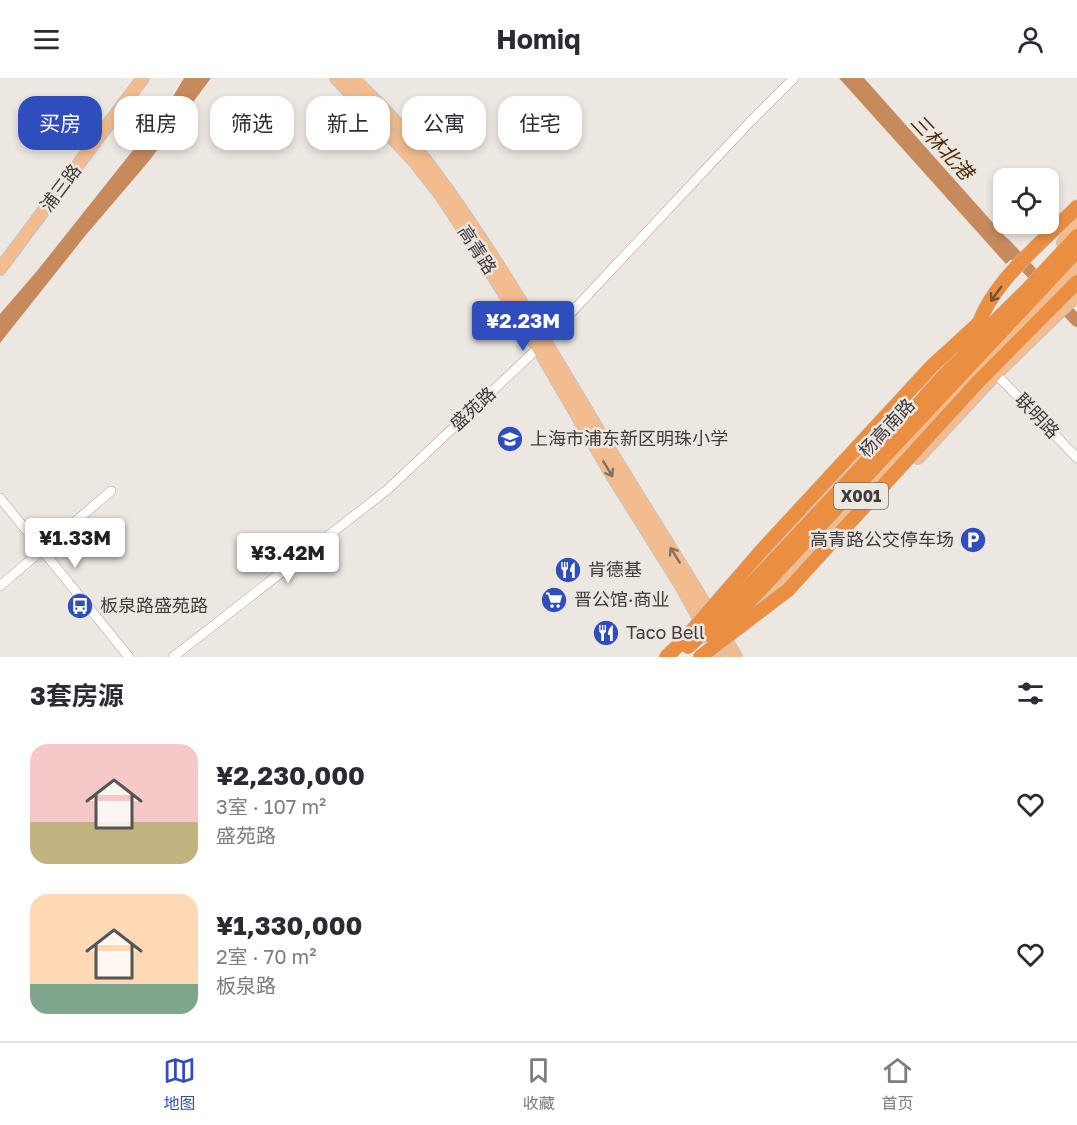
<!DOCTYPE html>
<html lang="zh">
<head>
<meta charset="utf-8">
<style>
  body { margin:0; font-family:"Golos Text","Noto Sans SC",sans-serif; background:#f2f2f3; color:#2b2b33; height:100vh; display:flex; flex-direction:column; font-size:22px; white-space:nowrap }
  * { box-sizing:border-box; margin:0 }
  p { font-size:20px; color:#7c7c81 }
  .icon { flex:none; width:33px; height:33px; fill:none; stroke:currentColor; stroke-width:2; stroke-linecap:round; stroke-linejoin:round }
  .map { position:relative; height:579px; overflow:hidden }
  .side { display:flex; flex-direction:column; background:#fff; flex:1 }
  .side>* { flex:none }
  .top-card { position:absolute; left:18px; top:18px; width:600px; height:54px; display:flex; gap:12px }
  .tools { position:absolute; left:993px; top:90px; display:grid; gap:12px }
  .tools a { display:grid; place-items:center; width:66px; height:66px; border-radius:12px; background:#fff; box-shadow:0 3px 9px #0003; font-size:30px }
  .price { position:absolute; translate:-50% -51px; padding:0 14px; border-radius:6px; background:#fff; color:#222; font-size:20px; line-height:39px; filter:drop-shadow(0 2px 3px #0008) }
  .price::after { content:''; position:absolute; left:50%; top:36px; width:18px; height:14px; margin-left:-9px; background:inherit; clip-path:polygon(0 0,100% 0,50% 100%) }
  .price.selected { background:#304dbe; color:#fff }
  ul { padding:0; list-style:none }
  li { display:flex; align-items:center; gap:18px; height:150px; padding:0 30px }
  li span { display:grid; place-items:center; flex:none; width:168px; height:120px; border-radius:18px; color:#555 }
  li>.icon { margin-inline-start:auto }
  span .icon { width:72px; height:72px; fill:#fffc; stroke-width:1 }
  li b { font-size:26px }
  h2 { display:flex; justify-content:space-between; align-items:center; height:72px; padding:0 30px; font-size:26px }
  .chip { padding:0 21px; border-radius:18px; background:#fff; box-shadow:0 3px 9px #0003; font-size:21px; line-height:54px }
  .chip.selected { background:#304dbe; color:#fff }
  header { display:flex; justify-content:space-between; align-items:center; height:78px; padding:0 30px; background:#fff; font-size:27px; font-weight:700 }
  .dock { display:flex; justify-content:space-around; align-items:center; height:84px; border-top:2px solid #e1e1e2; background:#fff; font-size:16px; color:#7c7c81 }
  .dock a { display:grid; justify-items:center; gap:3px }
  .dock .selected { color:#304dbe }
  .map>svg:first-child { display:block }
  .water { fill:#c68a5c }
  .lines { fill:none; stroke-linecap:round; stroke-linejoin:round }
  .river { stroke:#c68a5c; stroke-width:12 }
  .minor-casing { stroke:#aba5a1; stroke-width:10 }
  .major-casing { stroke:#c5c4c4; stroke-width:14 }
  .highway-casing { stroke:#c5c4c4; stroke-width:15 }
  .minor { stroke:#fff; stroke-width:9 }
  .major { stroke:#f2bc8e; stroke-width:12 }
  .highway { stroke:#ea8f42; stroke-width:14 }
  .highway-bridge-casing { stroke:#c5c4c4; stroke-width:15; stroke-linecap:butt }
  .highway-bridge { stroke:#ea8f42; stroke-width:14 }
  .oneway { stroke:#72543c }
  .oneway2 { stroke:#866f5c }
  .labels { text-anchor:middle; stroke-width:5; stroke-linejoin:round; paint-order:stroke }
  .shield { fill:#ede7e2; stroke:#726f6c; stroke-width:1.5 }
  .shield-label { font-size:16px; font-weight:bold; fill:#3e3b3a }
  .street-label { font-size:18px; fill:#3e3b3a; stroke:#ede7e2 }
  .poi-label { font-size:18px; fill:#3e3b3a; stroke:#ede7e2; text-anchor:start }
  .water-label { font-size:20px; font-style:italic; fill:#512903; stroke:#ede7e2 }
</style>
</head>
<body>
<header><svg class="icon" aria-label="menu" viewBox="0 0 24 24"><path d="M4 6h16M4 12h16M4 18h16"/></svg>Homiq<svg class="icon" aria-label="person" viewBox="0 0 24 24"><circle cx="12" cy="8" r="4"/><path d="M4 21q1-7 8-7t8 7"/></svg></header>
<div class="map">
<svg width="1077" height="579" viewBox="0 0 1077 579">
  <rect width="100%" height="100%" fill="#ede7e2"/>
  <!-- water -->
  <g class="water">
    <path d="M184 0H211L149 83 85 158 0 265V236L37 193 165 32Z"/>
    <path d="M839 0H864L1019 174 1006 186Z"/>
  </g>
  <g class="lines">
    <!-- river -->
    <g class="river">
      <path d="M1005 166 1044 208"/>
      <path d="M1058 223 1077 243"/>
    </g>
    <!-- minor casing -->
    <g class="minor-casing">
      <g id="minor">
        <path d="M996 296 1077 380"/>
        <path d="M0 420 129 579"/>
        <path d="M0 508 111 413"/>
        <path d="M173 579 387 412 538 270 750 44 794 0"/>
      </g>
    </g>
    <!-- major casing -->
    <g class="major-casing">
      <g id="major">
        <path d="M336 0 414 83 442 119 484 183 538 270 610 394 680 506 720 579"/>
        <path d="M353 0C369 17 388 34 403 53 477 145 536 248 597 350 642 427 692 501 736 579"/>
        <path d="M1063 165 1077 141"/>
        <path d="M0 191 143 0"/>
        <path d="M923 307 954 278"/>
        <path d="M918 380 996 296 1077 217"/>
        <path d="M743 504 859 377"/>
        <path d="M742 539 783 503 994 273 1077 189"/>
      </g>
    </g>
    <!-- highway casing -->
    <g class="highway-casing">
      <g id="highway">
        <path d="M976 255C988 206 1043 164 1077 129"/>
        <path d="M953 269 978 246"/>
        <path d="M977 305 1077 204"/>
        <path d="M865 385 978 260 1026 213 1077 158"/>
        <path d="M873 391 1077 173"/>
      </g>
    </g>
    <!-- minor -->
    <use href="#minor" class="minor"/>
    <!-- major -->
    <use href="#major" class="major"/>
    <!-- highway -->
    <use href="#highway" class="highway"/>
    <!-- highway-bridge casing -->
    <g class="highway-bridge-casing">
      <g id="highway-bridge">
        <path d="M712 559 732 542 873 391"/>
        <path d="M688 569 727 532 865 385"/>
        <path d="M666 579 683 563 763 471 933 287 953 269"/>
        <path d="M700 579 788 512 977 305"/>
      </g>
    </g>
    <!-- highway-bridge -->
    <use href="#highway-bridge" class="highway-bridge"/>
  </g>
  <!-- one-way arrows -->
  <defs><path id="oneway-shaft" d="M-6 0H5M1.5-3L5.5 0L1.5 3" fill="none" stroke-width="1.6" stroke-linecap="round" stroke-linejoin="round" transform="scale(1.5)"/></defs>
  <use class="oneway" href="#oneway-shaft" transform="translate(996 216) rotate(126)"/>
  <g class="oneway2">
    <use href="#oneway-shaft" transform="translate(608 391) rotate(59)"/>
    <use href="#oneway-shaft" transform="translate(675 477) rotate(-122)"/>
  </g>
  <!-- icons -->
  <defs>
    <g id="school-disc" transform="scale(1.35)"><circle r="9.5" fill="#304dbe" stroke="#ede7e2"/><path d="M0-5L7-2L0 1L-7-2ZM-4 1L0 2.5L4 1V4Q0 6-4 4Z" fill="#fff"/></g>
    <g id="parking-disc" transform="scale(1.35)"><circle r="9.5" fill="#304dbe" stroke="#ede7e2"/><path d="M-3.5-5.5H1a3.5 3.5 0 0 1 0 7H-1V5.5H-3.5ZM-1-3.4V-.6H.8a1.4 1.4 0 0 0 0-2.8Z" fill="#fff"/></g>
    <g id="restaurant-disc" transform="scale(1.35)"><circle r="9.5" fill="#304dbe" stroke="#ede7e2"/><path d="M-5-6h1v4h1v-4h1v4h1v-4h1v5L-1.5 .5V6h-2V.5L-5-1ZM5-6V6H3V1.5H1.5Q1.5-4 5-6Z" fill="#fff"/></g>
    <g id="supermarket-disc" transform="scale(1.35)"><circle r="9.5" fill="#304dbe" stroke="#ede7e2"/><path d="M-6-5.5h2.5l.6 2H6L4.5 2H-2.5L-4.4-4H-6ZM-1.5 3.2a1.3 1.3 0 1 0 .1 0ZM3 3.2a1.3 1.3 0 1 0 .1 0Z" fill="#fff"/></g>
    <g id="bus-disc" transform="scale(1.35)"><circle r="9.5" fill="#304dbe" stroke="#ede7e2"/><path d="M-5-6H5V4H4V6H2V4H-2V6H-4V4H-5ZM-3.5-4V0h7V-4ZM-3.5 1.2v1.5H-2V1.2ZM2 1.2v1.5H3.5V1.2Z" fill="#fff"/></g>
  </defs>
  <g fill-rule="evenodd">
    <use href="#school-disc" x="510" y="361"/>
    <use href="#parking-disc" x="973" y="462"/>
    <use href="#restaurant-disc" x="568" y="492"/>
    <use href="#supermarket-disc" x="554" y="522"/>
    <use href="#bus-disc" x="80" y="528"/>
    <use href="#restaurant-disc" x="606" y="555"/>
  </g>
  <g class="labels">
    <!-- shield labels -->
    <rect class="shield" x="834" y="405" width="54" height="26" rx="4.5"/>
    <g class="shield-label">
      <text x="861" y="424">X001</text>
    </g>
    <!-- street labels -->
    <g class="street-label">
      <text transform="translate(61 110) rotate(-53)" y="6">浦三路</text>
      <text transform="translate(477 172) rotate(57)" y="6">高青路</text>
      <text transform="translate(473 331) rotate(-43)" y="6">盛苑路</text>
      <text transform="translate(1037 338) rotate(46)" y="6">联明路</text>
      <text transform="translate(887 350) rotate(-47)" y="6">杨高南路</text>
    </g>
    <!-- poi labels -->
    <g class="poi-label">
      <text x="530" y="367">上海市浦东新区明珠小学</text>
      <text x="954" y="468" text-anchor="end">高青路公交停车场</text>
      <text x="588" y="498">肯德基</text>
      <text x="574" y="528">晋公馆·商业</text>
      <text x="100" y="534">板泉路盛苑路</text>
      <text x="626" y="561">Taco Bell</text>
    </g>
    <!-- water labels -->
    <g class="water-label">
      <text transform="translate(942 69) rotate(47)" y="7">三林北港</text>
    </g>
  </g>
</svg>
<div class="tools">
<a><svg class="icon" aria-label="locate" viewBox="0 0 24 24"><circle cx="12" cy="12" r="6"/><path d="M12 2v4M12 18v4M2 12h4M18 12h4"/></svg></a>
</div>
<b class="price selected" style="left:523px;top:274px">¥2.23M</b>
<b class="price" style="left:75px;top:491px">¥1.33M</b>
<b class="price" style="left:288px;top:506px">¥3.42M</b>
<div class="top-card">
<a class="chip selected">买房</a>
<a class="chip">租房</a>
<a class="chip">筛选</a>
<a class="chip">新上</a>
<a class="chip">公寓</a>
<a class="chip">住宅</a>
</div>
</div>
<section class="side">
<h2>3套房源<svg class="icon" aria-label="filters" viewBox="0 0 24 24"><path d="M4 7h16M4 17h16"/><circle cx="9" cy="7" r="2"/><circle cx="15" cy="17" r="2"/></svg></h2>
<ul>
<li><span style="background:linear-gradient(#f6c9c9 65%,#c2b280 0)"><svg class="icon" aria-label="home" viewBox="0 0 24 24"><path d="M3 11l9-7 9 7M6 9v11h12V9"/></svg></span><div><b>¥2,230,000</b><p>3室 · 107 m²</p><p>盛苑路</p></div><svg class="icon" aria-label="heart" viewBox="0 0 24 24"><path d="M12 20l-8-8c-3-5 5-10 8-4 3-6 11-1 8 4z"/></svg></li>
<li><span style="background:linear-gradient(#ffd9b3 75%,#7fa58c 0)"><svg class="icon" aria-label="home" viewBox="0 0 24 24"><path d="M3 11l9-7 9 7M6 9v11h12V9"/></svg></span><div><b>¥1,330,000</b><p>2室 · 70 m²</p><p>板泉路</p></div><svg class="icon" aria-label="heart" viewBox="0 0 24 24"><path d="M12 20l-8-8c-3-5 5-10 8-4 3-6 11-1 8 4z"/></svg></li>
</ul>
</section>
<nav class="dock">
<a class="selected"><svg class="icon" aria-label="map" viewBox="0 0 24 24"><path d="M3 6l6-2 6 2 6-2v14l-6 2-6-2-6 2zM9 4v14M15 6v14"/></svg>地图</a>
<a><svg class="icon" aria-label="saved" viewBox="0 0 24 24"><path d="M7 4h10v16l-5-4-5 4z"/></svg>收藏</a>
<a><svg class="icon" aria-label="home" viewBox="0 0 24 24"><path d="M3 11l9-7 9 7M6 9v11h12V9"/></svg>首页</a>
</nav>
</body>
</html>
